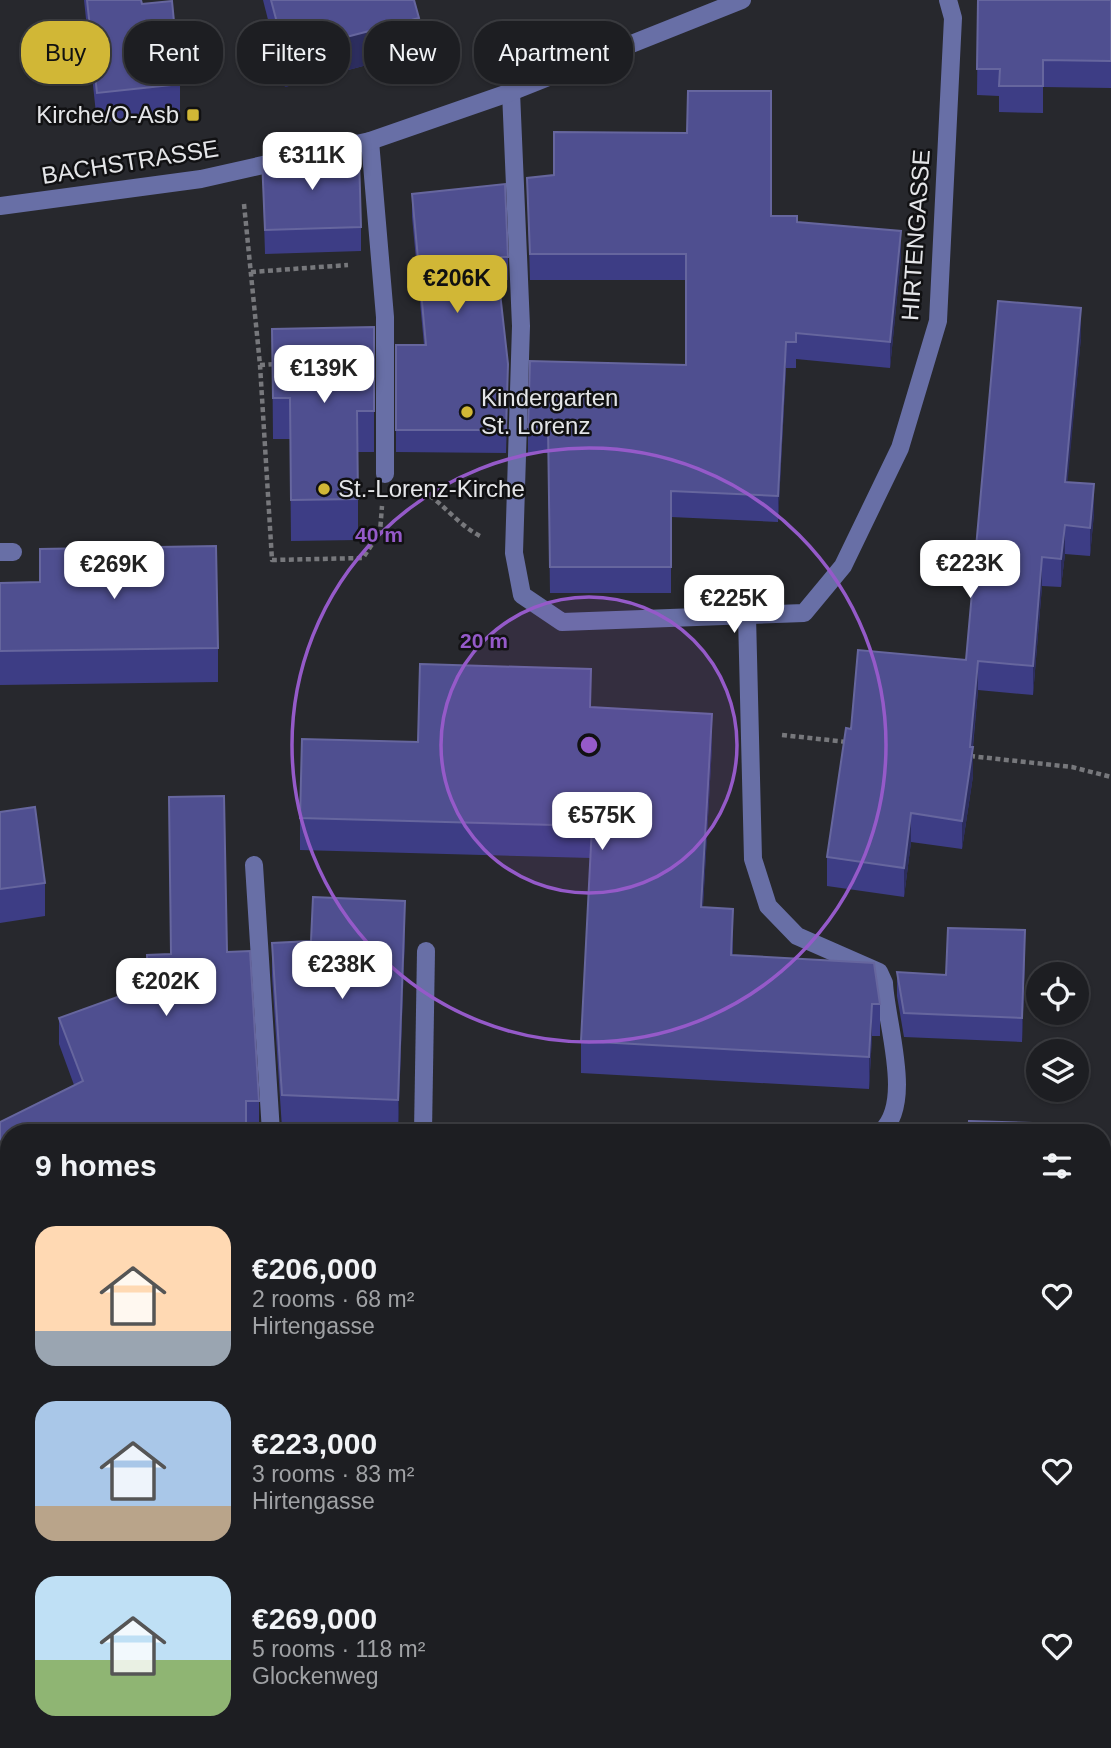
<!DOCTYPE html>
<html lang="en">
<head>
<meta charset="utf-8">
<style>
  body { margin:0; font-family:Arial,sans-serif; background:#25272a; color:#f1f3f6; height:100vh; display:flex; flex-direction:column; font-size:26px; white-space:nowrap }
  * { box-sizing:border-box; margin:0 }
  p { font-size:23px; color:#a0a2a5 }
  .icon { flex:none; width:38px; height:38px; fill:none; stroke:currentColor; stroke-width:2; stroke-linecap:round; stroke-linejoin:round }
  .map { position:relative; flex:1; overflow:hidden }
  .panel { position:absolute; left:0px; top:1124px; width:1111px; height:625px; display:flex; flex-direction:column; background:#1d1e22; border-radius:28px 28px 0 0; box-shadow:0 2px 5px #0004,0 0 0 2px #3b3c40 }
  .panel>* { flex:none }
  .banner { position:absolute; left:21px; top:21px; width:700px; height:63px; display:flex; gap:14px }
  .controls { position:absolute; left:1026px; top:962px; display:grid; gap:14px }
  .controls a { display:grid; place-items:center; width:63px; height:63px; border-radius:50%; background:#1d1e22; box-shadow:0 2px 5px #0004,0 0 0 2px #3b3c40; font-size:35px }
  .price { position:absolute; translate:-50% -60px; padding:0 16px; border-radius:14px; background:#fff; color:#222; font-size:23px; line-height:46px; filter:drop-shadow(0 2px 4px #0008) }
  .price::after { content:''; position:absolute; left:50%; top:42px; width:21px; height:16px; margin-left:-10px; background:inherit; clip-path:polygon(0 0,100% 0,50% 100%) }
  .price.selected { background:#d1b736; color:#111 }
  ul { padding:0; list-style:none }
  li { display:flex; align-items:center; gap:21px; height:175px; padding:0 35px }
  li span { display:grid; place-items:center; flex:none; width:196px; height:140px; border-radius:21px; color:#555 }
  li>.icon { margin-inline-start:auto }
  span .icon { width:84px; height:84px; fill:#fffc; stroke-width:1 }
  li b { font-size:30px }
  h2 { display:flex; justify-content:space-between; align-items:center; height:84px; padding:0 35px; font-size:30px }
  .chip { padding:0 24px; border-radius:28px; background:#1d1e22; box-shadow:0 2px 5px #0004,0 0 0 2px #3b3c40; font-size:24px; line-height:63px }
  .chip.selected { background:#d1b736; color:#111 }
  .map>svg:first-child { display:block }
  .green { fill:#2c2f6b }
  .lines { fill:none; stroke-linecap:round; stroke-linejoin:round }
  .path { stroke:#77787c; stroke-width:4.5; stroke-dasharray:5 3.5; stroke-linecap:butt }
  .minor { stroke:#686fa6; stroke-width:18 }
  .wall { fill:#3d3d85 }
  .shaded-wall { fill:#2c2d5e }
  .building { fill:#4f4f90; stroke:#66669e; stroke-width:2 }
  .ring { fill:none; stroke:#955ac9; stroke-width:3.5 }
  .poi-dot { fill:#d1b736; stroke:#111113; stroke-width:2.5 }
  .labels { text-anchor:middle; stroke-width:5; stroke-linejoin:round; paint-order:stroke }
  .poi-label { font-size:24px; fill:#e4e5e8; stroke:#111113; text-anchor:start }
  .street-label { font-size:24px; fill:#e4e5e8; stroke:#111113 }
  .centre { fill:#955ac9; stroke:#111113; stroke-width:3.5 }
  .ring-label { font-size:21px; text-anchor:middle; font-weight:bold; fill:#955ac9; stroke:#111113; stroke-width:5; stroke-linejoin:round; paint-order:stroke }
</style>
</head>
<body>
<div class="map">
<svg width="1111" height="1748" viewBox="0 0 1111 1748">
  <rect width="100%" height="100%" fill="#27282d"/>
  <!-- green -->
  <path class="green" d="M1103 1382H1111V1748H1007L1008 1740H1102Z"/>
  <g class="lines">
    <!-- path -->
    <g class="path">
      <path d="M244 204 260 365 272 560 363 558 380 532 382 506"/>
      <path d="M251 272 348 265"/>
      <path d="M260 365 277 364"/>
      <path d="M415 487C441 499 455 523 480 536"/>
      <path d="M782 735 847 742"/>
      <path d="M970 756 1072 767 1111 777"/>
    </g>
    <!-- minor -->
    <g class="minor">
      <path d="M511 92 521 326 514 553 522 595 562 622 804 613 843 566 900 448 938 321 953 18 948 0"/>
      <path d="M370 141 385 317V474"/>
      <path d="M0 206 201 179 370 141 511 92 742 0"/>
      <path d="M0 552H13"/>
      <path d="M747 616 753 859 768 906 797 936 879 972 884 983C886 1024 914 1103 881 1132"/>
      <path d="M254 865 271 1132"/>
      <path d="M423 1132 426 951"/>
      <path d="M0 1270 9 1277"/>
      <path d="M336 1740 337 1748"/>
      <path d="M814 1740 827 1748"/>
    </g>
  </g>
  <!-- wall -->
  <g class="wall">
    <path d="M84 0H141L142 4 180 84V113L97 123Z"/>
    <path d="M263 0H414L419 51 285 87Z"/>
    <path d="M978 0H1111V88L1043 87V113L999 112V96L977 95Z"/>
    <path d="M262 158 361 227V251L265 254Z"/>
    <path d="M527 178 771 216 797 222 901 257 890 368 796 359V368H786L778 522 671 517V593H550L548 453H528V427L686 365V280H530Z"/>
    <path d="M412 194 508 257V280H498L508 387 506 453 396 452V345H424L412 217Z"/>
    <path d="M374 327V452H358V540L291 541 290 439H273L272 329Z"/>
    <path d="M1081 337 1067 482 1094 513 1090 556 1065 554 1061 587 1042 586 1033 695 978 690 973 747V776L962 849 911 842 904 897 827 886V857L851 729 966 660Z"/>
    <path d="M0 583 218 648V682L0 685Z"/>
    <path d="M591 707 712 746 703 907 733 941V956L880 1004V1036H872L869 1089 581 1073V1041L591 858 300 850V818L418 742Z"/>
    <path d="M0 812 45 883V916L0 923Z"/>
    <path d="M405 934 398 1132 282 1128 272 976V943L311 941Z"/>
    <path d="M227 952 259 1101V1127L9 1132V1236L0 1240V1122L74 1085 59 1044V1018L148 986 147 955Z"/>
    <path d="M1025 954 1022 1042 904 1037 897 996V972L946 975Z"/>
    <path d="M0 1285 8 1316 3 1322 9 1326V1482L0 1474Z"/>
  </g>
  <!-- shaded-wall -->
  <g class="shaded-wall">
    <path d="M419 18V51L285 87V53Z"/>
    <path d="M901 231V257L890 368V342Z"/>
    <path d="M1081 308V337L1065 510V482Z"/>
    <path d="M786 342V368L778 522V496Z"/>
    <path d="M1094 484V513L1090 556V528Z"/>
    <path d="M1065 525V554L1061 587V559Z"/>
    <path d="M1042 557V586L1033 695V666Z"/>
    <path d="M978 661V690L972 752 973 747V776L962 849V821Z"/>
    <path d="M712 714V746L701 939V907Z"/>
    <path d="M911 813V842L904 897V868Z"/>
    <path d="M405 901V934L398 1132V1100Z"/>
    <path d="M733 909V941L731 987V955Z"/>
    <path d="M1025 930V954L1022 1042V1018Z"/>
    <path d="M872 1004V1036L869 1089V1057Z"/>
    <path d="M9 1210V1236L0 1240V1214Z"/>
    <path d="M8 1292V1316L0 1326V1302Z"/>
  </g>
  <!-- building -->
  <g class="building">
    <path d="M87 0H141L142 4 172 1 180 84 97 93Z"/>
    <path d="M271 0H414L419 18 285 53Z"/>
    <path d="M978 0H1111V61L1043 60V86H999L1000 69H977Z"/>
    <path d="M688 91H771V216H797V222L901 231 890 342 796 333V342H786L778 496 671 491V567H550L548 427H528L530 361 686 365V254H530L527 178 554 175V132L687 133Z"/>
    <path d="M359 155 361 227 265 230 262 158Z"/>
    <path d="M505 184 508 257H496L508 364 506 430H396V345H426L412 194Z"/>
    <path d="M998 301 1081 308 1065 482 1094 484 1090 528 1065 525 1061 559 1042 557 1033 666 978 661 970 747H973L962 821 911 813 904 868 827 857 846 728 851 729 858 650 966 660Z"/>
    <path d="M374 327V411H357L358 499 291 500 290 398H273L272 329Z"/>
    <path d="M216 546 218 648 0 651V583L40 582V549Z"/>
    <path d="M420 664 591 669 590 707 712 714 701 907 733 909 731 955 874 963 880 1004H872L869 1057 581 1041 592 826 300 818 302 739 418 742Z"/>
    <path d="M224 796 227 952 250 951 259 1101H246V1132H9V1210L0 1214V1122L83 1081 59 1018 148 986 147 955 171 954 169 797Z"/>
    <path d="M35 807 45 883 0 889V812Z"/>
    <path d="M313 897 405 901 398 1100 282 1095 272 943 311 941Z"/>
    <path d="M948 928 1025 930 1022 1018 904 1013 897 972 946 975Z"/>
    <path d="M969 1121 1065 1124 1064 1132H968Z"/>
    <path d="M0 1285 8 1292 0 1302Z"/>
    <path d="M0 1319 9 1326V1458L0 1451Z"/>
  </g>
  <!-- distance rings -->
  <circle cx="589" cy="745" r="148" fill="#955ac9" fill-opacity=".12"/>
  <g class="ring">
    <circle cx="589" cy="745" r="148"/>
    <circle cx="589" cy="745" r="297"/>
  </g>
  <!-- markers -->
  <g class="poi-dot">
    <rect x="186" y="108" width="14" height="14" rx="3.5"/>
    <circle cx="467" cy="412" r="7"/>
    <circle cx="324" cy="489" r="7"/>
  </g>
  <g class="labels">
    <!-- poi labels -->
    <g class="poi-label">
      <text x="179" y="123" text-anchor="end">Kirche/O-Asb</text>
      <text x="481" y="406">Kindergarten<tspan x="481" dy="28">St. Lorenz</tspan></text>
      <text x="338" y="497">St.-Lorenz-Kirche</text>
    </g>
    <!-- street labels -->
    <g class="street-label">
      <text transform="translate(130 162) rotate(-9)" y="8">BACHSTRASSE</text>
      <text transform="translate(916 235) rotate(-86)" y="8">HIRTENGASSE</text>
    </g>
  </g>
  <circle cx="589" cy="745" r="10" class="centre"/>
  <g class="ring-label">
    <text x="379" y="542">40 m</text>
    <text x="484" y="648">20 m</text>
  </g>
</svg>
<div class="controls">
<a><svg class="icon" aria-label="locate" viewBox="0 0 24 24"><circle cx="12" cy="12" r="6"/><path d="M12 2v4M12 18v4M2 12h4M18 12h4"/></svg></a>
<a><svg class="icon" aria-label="layers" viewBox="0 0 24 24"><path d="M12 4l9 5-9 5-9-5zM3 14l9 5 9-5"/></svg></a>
</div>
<b class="price" style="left:312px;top:192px">€311K</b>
<b class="price selected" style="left:457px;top:315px">€206K</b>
<b class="price" style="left:324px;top:405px">€139K</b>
<b class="price" style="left:970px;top:600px">€223K</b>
<b class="price" style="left:114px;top:601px">€269K</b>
<b class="price" style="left:734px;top:635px">€225K</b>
<b class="price" style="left:602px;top:852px">€575K</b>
<b class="price" style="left:342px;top:1001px">€238K</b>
<b class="price" style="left:166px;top:1018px">€202K</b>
<div class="banner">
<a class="chip selected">Buy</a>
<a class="chip">Rent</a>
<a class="chip">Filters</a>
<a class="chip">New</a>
<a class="chip">Apartment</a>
</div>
<section class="panel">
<h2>9 homes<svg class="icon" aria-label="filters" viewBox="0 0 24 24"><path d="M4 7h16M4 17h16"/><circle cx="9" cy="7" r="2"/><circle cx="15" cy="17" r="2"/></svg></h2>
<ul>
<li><span style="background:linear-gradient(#ffd9b3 75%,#9aa5b1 0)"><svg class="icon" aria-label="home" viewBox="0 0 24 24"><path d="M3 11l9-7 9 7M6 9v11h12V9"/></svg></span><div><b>€206,000</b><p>2 rooms · 68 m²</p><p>Hirtengasse</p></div><svg class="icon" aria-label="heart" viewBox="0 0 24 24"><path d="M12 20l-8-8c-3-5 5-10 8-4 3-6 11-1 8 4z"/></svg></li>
<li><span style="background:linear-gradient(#a9c7e8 75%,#b9a48a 0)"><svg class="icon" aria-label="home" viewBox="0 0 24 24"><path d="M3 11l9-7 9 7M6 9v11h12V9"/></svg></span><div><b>€223,000</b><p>3 rooms · 83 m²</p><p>Hirtengasse</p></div><svg class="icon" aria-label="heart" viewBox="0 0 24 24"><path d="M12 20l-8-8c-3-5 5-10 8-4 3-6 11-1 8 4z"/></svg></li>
<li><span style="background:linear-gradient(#bfe0f5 60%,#8fb573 0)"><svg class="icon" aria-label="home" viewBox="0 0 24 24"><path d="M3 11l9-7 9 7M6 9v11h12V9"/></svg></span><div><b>€269,000</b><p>5 rooms · 118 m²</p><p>Glockenweg</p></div><svg class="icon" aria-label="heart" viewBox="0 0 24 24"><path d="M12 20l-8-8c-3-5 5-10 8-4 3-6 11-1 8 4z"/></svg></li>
</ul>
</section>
</div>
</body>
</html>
